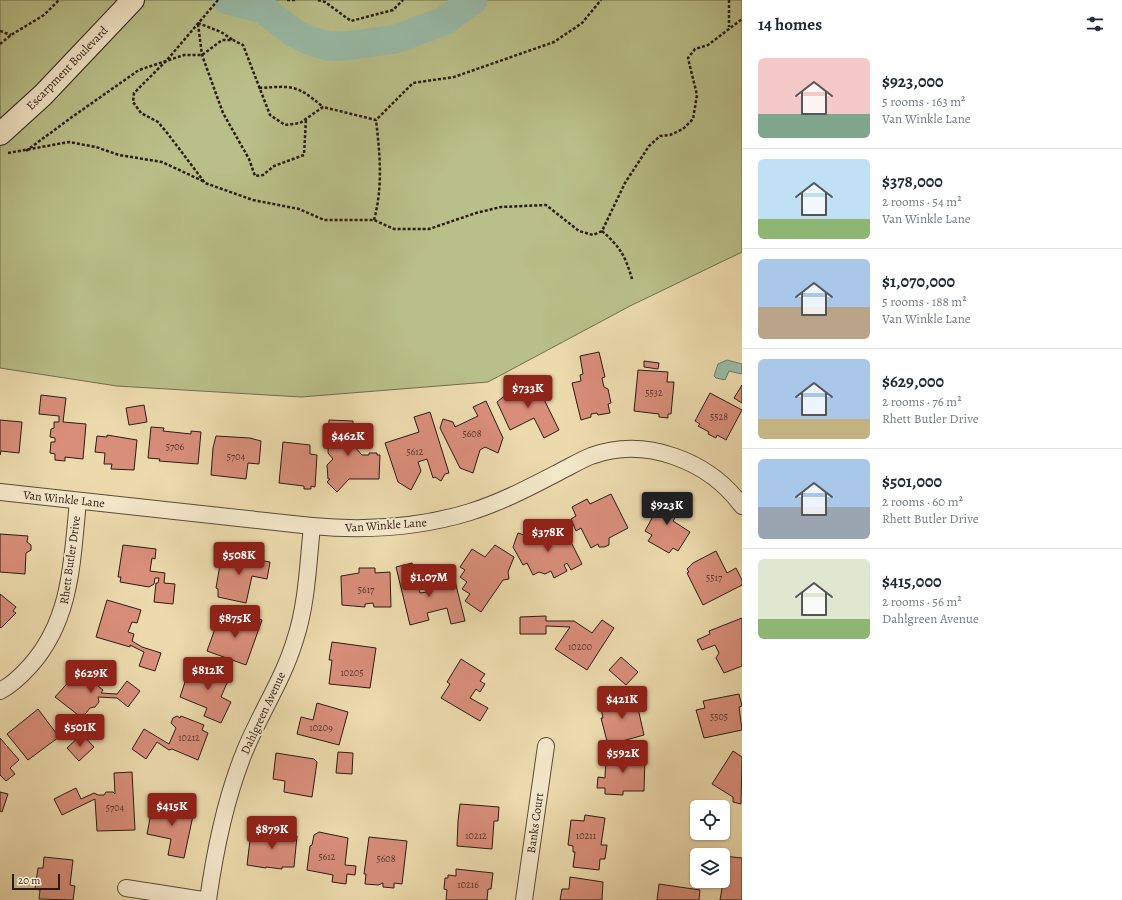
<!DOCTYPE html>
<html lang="en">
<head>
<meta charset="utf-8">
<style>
  body { margin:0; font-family:Alegreya,serif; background:#f2f2f3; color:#1f2937; height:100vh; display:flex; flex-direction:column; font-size:15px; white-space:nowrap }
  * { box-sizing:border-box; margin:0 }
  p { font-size:13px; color:#747a83 }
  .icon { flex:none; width:22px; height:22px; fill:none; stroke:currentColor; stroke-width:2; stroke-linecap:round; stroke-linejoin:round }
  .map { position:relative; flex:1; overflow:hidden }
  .details { display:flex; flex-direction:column; background:#fff; width:380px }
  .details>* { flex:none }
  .controls { position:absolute; left:690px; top:800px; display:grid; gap:8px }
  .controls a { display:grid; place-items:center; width:40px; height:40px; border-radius:6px; background:#fff; box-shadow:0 1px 3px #0004; font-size:20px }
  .scale { position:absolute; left:12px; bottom:10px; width:48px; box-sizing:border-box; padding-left:4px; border:2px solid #291b14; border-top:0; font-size:11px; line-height:14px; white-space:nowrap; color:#291b14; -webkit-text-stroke:3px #f3e7c9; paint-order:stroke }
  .price { position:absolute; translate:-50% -34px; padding:0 9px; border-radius:4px; background:#8f2418; color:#fff; font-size:13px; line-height:26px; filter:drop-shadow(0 1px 2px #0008) }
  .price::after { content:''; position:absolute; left:50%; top:24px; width:12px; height:9px; margin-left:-6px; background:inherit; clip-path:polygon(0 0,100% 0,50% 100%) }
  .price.on { background:#222; color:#fff }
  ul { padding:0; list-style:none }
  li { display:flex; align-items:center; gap:12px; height:100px; padding:0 16px }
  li+li { border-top:1px solid #e0e1e3 }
  li span { display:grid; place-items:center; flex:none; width:112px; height:80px; border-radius:6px; color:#555 }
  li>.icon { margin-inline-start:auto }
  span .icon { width:48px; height:48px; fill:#fffc; stroke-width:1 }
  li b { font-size:17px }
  h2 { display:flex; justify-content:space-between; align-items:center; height:48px; padding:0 16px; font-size:17px }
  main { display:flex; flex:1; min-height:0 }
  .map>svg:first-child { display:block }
  .green { fill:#b9bf88; stroke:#716d4e }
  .water { fill:#99bba8; stroke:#6c7b6d }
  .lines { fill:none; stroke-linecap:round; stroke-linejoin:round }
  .river { stroke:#99bba8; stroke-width:29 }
  .building { fill:#d98e7a; stroke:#291b14 }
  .minor-casing { stroke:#5a4b3a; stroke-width:18 }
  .secondary-casing { stroke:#291b14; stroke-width:24 }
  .path { stroke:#291b14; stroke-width:2.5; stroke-dasharray:3 2; stroke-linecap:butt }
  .minor { stroke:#f3e7c9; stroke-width:16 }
  .secondary { stroke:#f3e7c9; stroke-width:22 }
  .labels { text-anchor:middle; stroke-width:4; stroke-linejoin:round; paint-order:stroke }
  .number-label { font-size:10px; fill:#55382e }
  .street-label { font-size:12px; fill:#291b14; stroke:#f3e7c9 }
</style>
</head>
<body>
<main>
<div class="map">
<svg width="742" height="900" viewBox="0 0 742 900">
  <rect width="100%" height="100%" fill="#ecdaac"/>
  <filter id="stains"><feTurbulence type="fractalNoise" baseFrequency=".005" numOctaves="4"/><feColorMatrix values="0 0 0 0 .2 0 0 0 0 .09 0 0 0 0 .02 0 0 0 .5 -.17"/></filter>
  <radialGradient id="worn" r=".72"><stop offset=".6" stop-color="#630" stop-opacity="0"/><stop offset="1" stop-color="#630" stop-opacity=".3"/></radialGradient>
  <!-- green -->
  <path class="green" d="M0 0H742V252L630 306 488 382 301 397 117 386 0 368Z"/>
  <!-- water -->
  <path class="water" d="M727 360 742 364V374L729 371 725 380 716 378 714 376 718 364Z"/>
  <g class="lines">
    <!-- river -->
    <path class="river" d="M227 0 263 9 294 33 311 41 328 46H346L396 39 444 21 473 0"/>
  </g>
  <!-- building -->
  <g class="building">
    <path d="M599 352 605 377 602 378 604 387 608 389 611 403 608 404 610 413 598 415 597 413 591 414V417L581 420 572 383 581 381 580 375 583 374 580 356Z"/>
    <path d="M644 361 659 363 658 369 644 367Z"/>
    <path d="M638 370 668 372 667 382H674L671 414H668V418L659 417V414L634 411Z"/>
    <path d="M535 381 559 430 544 438 534 418 510 430 497 402 503 397Z"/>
    <path d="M742 385V403L734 398Z"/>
    <path d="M710 393 742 410 726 440 717 435 716 438 708 434 709 432 698 426 700 424 695 421Z"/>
    <path d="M41 395 66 398 63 422 86 424 83 459 65 457V461L55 460V454L50 453 51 442H55V438L50 437 51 429 54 428V422H59V416L39 414Z"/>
    <path d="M486 401 503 438 498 453 485 447 480 450 473 473 460 468 440 428 443 419 453 422 455 427 478 416 473 407Z"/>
    <path d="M144 405 147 422 129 425 126 408Z"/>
    <path d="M430 412 449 473 445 474 441 481 435 477 433 478 427 459 418 462 421 471 411 490 398 482 385 443 419 432 414 417Z"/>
    <path d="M0 420 22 422 19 453 1 451 0 455Z"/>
    <path d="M329 420 353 421 354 446 362 455H369V453H377V455H380L379 479H349L337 492 327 482 330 479H328L327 465 333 459 328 453Z"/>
    <path d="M151 427 164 428 163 431 191 434V431L201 432 198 464 159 461 160 459 148 458Z"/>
    <path d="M107 435 137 440 134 470 111 469 112 464H104L105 453 95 452 97 436 107 437Z"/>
    <path d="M216 436 250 438 261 441 259 464 248 463 246 479 211 475 213 448Z"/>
    <path d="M283 442 310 445V454L317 455 315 487 311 486V489H304V486L279 483Z"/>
    <path d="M611 494 628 528 609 538V545L604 547H599L598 544 591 548 581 528 576 531 571 519 576 516 572 507 587 499 590 504Z"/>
    <path d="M665 494 683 505 673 521 690 532 678 551 673 548 669 553 648 541 652 535 645 531Z"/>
    <path d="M550 526 565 530 582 564 571 570 567 563 564 565 567 571 554 578 551 571 545 574 539 572 533 575 527 563 523 565 513 547 518 533 542 541 545 540 547 532Z"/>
    <path d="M0 534 28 536 27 542 31 545V550L26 553 25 574 0 572Z"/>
    <path d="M123 545 156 549 155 559 152 558 150 571 165 573 164 583 175 584 173 604 154 602 156 583H158L159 578H155L154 584 149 587 120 582 121 577H118Z"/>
    <path d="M495 545 514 557 508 572 509 579 503 580 481 612 465 601 470 594 462 589 467 582 460 577 465 570 460 567 472 549 485 557Z"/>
    <path d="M716 551 727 573 736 568 742 580V585L703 605 687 573 689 572 687 569 693 563Z"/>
    <path d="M222 553 270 562 267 579 252 576 246 603 218 597V589L216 588Z"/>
    <path d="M412 563 420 593 427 592V590L441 588 439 580 454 577 465 621 451 624 447 608 427 613 429 620 410 625 396 567Z"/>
    <path d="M359 568H375V573L390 572 391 607H374L373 603 365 604V607L342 605 341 576 359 573Z"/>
    <path d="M0 594 16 607 13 611 16 613 1 628 0 627Z"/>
    <path d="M107 600 141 610 137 623 132 622 128 632 134 634 132 641 142 647 161 653 155 671 139 666 144 652 130 645V647L96 637Z"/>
    <path d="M220 615 246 623 249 616 262 620 246 665 207 651Z"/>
    <path d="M546 616V621H574L592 633 602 620 614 628 587 670 555 649 570 627 546 626V634H520V617Z"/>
    <path d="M742 618V666L724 673 716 658 719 653 715 645 702 650 697 640 710 634 709 631Z"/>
    <path d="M332 642 376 648 370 688 329 684 332 660H329Z"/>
    <path d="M621 657 638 672 626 685 609 670Z"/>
    <path d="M461 659 485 674 480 681 485 684 480 692 476 689 470 698 488 708 480 721 441 698 450 684 447 682Z"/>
    <path d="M201 661 229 674 225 682 227 683 221 697 231 702 221 723 204 716 207 708 180 697 185 682H191Z"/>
    <path d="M76 668 103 690 101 693 117 694 127 681 140 691 128 707 117 698 98 697 99 702 95 707 90 708 82 718 55 697 72 678 70 677Z"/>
    <path d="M739 694 742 706 739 707 742 730 704 738 696 710 705 708 703 701Z"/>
    <path d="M635 695 644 735 608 745 601 718H603L600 705Z"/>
    <path d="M317 703 348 712 339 745 297 734 301 717 313 720Z"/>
    <path d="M38 709 59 737 28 760 7 734Z"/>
    <path d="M177 716 180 718 181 716 204 725 202 730 208 733 198 760 172 749 169 750 157 742 146 759 132 749 144 729 169 744 176 728 171 723 173 718Z"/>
    <path d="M82 734 94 747 79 761 67 748Z"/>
    <path d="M0 738 19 760 10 768 15 774 6 781 0 775Z"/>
    <path d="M733 751 742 757 741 804 733 802V797L712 784Z"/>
    <path d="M338 752 353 753 352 774 336 773Z"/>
    <path d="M276 753 314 759 317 762 312 797 284 792 285 781 273 779Z"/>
    <path d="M606 754 645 755 644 791H623V795L605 794V788H597L598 777 605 778Z"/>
    <path d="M132 772 135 830 97 831 95 799 62 815 54 799 76 788 81 799 94 793 98 795H104L106 792H113L115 794 114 773Z"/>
    <path d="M0 792 8 794 2 812 0 811Z"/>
    <path d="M153 803 194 811 184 858 168 855 171 839 147 834Z"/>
    <path d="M460 804 499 807 498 821H494L492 849 457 846 458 821Z"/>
    <path d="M585 815 605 818 601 845H607L605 859H600L599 870 573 867 575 852H573V846L568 845 571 820 584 821Z"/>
    <path d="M258 830 297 836 294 867H282V869L266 867V868L247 865 251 832H256Z"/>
    <path d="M319 832 348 838 345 865 356 866 355 875 347 874 346 884 332 882 333 875 307 870 310 846 312 845 314 835Z"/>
    <path d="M369 837 407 841 402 884 394 883V888L383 887V883L378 885 365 884 366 874H364Z"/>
    <path d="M723 856 742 858V900H720L723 883 716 882 723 881Z"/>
    <path d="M44 857 73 860 70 885 75 886 73 900 39 899 40 890 35 889 38 868H43Z"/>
    <path d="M456 869 493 873 491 889H488L487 900H446L447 890 444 889 445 878H448V875L456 876Z"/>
    <path d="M570 877 603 882 602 900H560L562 889H569Z"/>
    <path d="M659 884 700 890 699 900H657Z"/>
  </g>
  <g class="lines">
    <!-- minor casing -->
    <g class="minor-casing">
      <g id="minor">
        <path d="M0 492 312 526C366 531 418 528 470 512 502 502 532 486 561 471 571 466 581 460 591 456 646 436 709 461 742 506"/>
        <path d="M0 691C12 685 21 676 30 666 72 619 72 560 78 501"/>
        <path d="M126 888 203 900"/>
        <path d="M208 900C215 850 225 800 244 753 259 715 283 680 295 640 307 604 308 564 312 526"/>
        <path d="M524 900 546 746"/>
      </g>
    </g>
    <!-- secondary casing -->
    <g class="secondary-casing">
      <path id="secondary" d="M0 134 43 95 133 0"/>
    </g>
    <!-- path -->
    <g class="path">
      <path d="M218 0 167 60 134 93 133 102 141 113 158 122 168 134 205 183 253 200 299 209 324 220H374L394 229H429L476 213 501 207 546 205 579 231 593 235 602 231 625 183 649 146 660 136 670 135 683 129 693 119 697 95 688 58 695 49 708 45 742 19"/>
      <path d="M287 0H297"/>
      <path d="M318 0 325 2 351 21 393 10 403 0"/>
      <path d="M729 0V27"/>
      <path d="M198 23 221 32 233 40"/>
      <path d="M198 24 202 55 223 113 249 159 255 176 263 175 274 166 304 155 306 119"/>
      <path d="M0 31 11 35"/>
      <path d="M0 44 11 35 44 15 59 0"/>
      <path d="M259 88C293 86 296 84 323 107"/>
      <path d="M26 151 72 117 139 70 184 55H202L222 40H233L243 45 270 115 285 125 300 123 323 107 376 120 413 83 454 77 554 42 582 23 601 0"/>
      <path d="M8 153 69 142 96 147 119 155 162 162 205 182"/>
      <path d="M374 220C383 187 380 154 376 120"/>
      <path d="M602 231C620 247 625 255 632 279"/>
    </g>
    <!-- minor -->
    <use href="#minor" class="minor"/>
    <!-- secondary -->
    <use href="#secondary" class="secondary"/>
  </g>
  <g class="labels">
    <!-- number labels -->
    <g class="number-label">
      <text x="654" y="396">5532</text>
      <text x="719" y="420">5528</text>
      <text x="472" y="437">5608</text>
      <text x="175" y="450">5706</text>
      <text x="415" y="455">5612</text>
      <text x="236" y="460">5704</text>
      <text x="714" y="581">5517</text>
      <text x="366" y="593">5617</text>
      <text x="580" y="650">10200</text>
      <text x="352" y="676">10205</text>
      <text x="719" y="720">5505</text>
      <text x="321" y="731">10209</text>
      <text x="189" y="741">10212</text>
      <text x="115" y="811">5704</text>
      <text x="476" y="839">10212</text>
      <text x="586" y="839">10211</text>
      <text x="327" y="860">5612</text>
      <text x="386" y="862">5608</text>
      <text x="468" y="888">10216</text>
    </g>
    <!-- street labels -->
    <g class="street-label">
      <text transform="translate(67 68) rotate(-46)" y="4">Escarpment Boulevard</text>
      <text transform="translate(64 499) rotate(6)" y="4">Van Winkle Lane</text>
      <text transform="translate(386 525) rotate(-4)" y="4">Van Winkle Lane</text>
      <text transform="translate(70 560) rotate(-82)" y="4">Rhett Butler Drive</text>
      <text transform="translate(263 713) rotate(-65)" y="4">Dahlgreen Avenue</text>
      <text transform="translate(535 823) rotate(-82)" y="4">Banks Court</text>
    </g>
  </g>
  <rect width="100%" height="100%" filter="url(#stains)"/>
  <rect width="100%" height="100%" fill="url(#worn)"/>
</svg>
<div class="controls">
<a><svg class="icon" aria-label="locate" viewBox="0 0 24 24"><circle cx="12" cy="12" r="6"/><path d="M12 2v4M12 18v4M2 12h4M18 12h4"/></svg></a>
<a><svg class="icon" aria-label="layers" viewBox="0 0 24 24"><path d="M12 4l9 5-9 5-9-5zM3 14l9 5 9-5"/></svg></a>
</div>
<div class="scale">20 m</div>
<b class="price" style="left:528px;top:409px">$733K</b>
<b class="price" style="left:348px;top:457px">$462K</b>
<b class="price on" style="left:667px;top:526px">$923K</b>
<b class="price" style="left:548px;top:553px">$378K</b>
<b class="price" style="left:239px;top:576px">$508K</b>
<b class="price" style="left:429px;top:598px">$1.07M</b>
<b class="price" style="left:235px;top:639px">$875K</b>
<b class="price" style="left:208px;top:691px">$812K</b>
<b class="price" style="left:91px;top:694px">$629K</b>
<b class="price" style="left:622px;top:720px">$421K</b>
<b class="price" style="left:80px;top:748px">$501K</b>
<b class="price" style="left:623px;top:774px">$592K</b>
<b class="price" style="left:172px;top:827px">$415K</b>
<b class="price" style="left:272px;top:850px">$879K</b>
</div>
<section class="details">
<h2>14 homes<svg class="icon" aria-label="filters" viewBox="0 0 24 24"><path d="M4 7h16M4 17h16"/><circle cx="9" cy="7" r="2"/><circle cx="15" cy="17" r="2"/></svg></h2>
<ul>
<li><span style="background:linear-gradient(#f6c9c9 70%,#7fa58c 0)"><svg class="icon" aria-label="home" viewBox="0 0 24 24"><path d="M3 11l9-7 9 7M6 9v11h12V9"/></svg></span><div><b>$923,000</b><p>5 rooms · 163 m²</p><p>Van Winkle Lane</p></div></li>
<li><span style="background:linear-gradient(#bfe0f5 75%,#8fb573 0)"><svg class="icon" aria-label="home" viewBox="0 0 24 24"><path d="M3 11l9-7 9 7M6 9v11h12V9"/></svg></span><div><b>$378,000</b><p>2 rooms · 54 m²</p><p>Van Winkle Lane</p></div></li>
<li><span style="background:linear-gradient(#a9c7e8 60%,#b9a48a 0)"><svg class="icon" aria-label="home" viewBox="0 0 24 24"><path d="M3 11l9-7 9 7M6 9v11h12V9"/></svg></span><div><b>$1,070,000</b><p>5 rooms · 188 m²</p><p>Van Winkle Lane</p></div></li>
<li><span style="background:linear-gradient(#a9c7e8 75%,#c2b280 0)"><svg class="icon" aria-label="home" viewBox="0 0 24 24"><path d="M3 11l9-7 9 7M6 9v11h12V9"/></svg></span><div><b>$629,000</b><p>2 rooms · 76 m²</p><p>Rhett Butler Drive</p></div></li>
<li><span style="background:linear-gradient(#a9c7e8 60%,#9aa5b1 0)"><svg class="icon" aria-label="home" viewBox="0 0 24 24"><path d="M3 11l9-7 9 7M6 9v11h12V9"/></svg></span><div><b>$501,000</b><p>2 rooms · 60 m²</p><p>Rhett Butler Drive</p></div></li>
<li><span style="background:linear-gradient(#dfe7d0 75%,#8fb573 0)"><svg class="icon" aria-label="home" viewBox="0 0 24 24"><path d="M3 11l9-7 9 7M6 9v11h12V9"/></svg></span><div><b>$415,000</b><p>2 rooms · 56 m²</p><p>Dahlgreen Avenue</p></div></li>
</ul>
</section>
</main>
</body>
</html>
